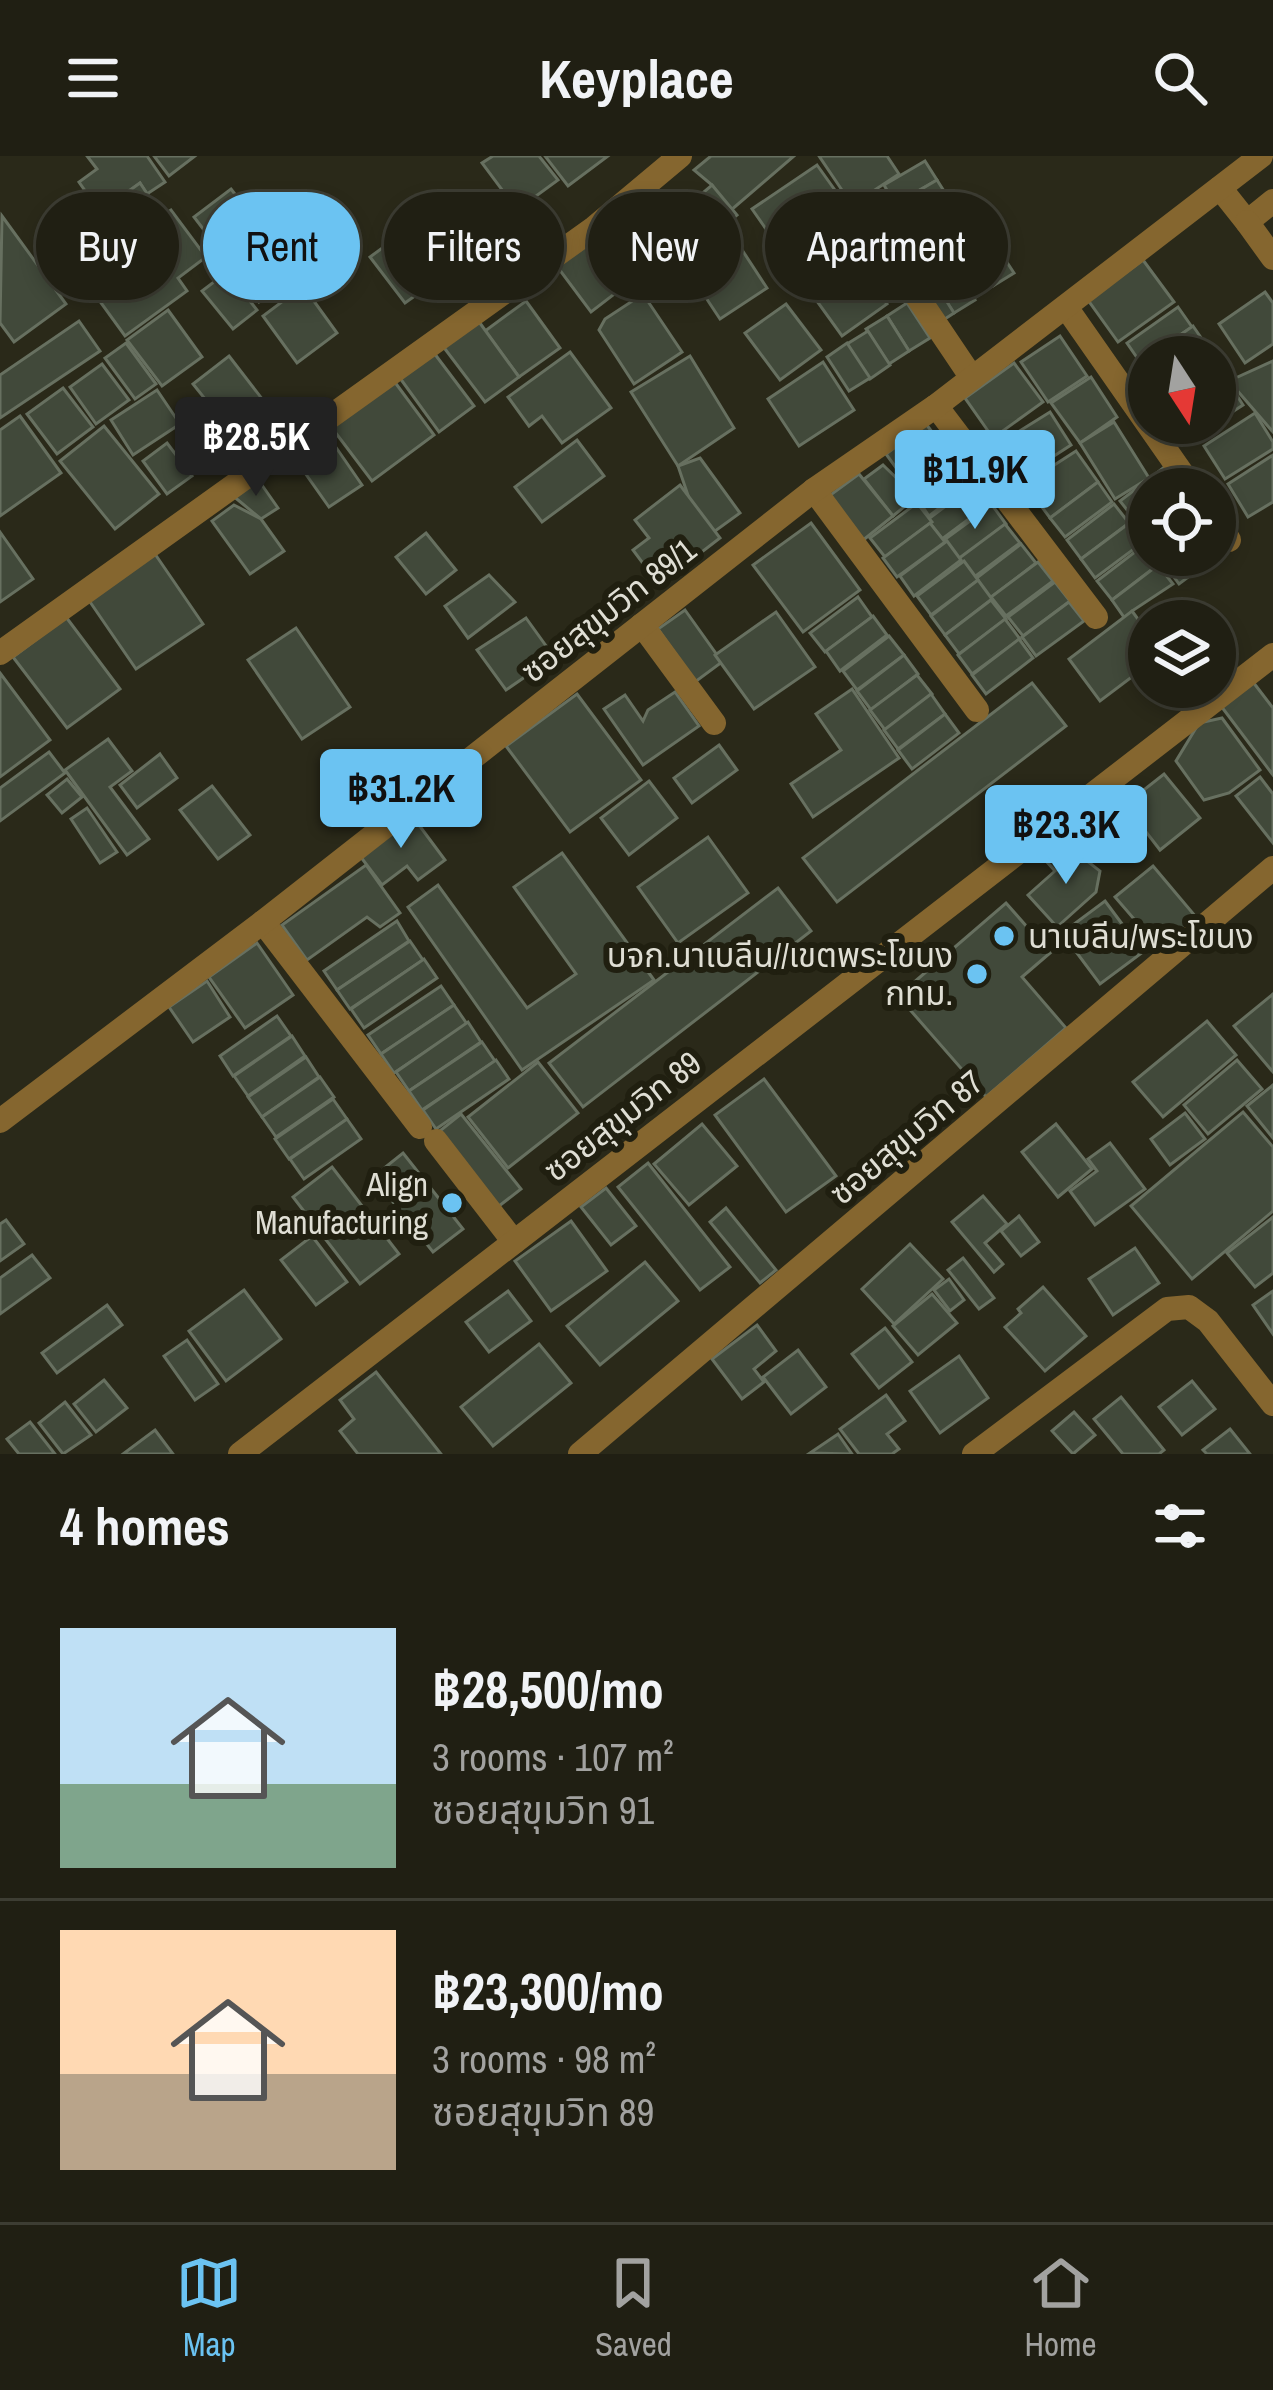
<!DOCTYPE html>
<html lang="en">
<head>
<meta charset="utf-8">
<style>
  body { margin:0; font-family:"Archivo Narrow","Noto Sans Thai",sans-serif; background:#2d2c21; color:#f1f3f6; height:100vh; display:flex; flex-direction:column; font-size:45px; white-space:nowrap }
  * { box-sizing:border-box; margin:0 }
  p { font-size:39px; color:#a2a2a0 }
  .icon { flex:none; width:66px; height:66px; fill:none; stroke:currentColor; stroke-width:2; stroke-linecap:round; stroke-linejoin:round }
  .map { position:relative; height:1298px; overflow:hidden }
  .sheet { display:flex; flex-direction:column; background:#201f13; flex:1 }
  .sheet>* { flex:none }
  .hud { position:absolute; left:36px; top:36px; width:1203px; height:108px; display:flex; gap:24px }
  .needle { width:78px; rotate:168deg }
  .fabs { position:absolute; left:1128px; top:180px; display:grid; gap:24px }
  .fabs a { display:grid; place-items:center; width:108px; height:108px; border-radius:50%; background:#201f13; box-shadow:0 6px 18px #0003,0 0 0 3px #3d3d33; font-size:60px }
  .price { position:absolute; translate:-50% -102px; padding:0 27px; border-radius:12px; background:#6bc3f2; color:#111; font-size:39px; line-height:78px; filter:drop-shadow(0 3px 6px #0008) }
  .price::after { content:''; position:absolute; left:50%; top:72px; width:36px; height:27px; margin-left:-18px; background:inherit; clip-path:polygon(0 0,100% 0,50% 100%) }
  .price.current { background:#222; color:#fff }
  ul { padding:0; list-style:none }
  li { display:flex; align-items:center; gap:36px; height:300px; padding:0 60px }
  li+li { border-top:3px solid #3d3d33 }
  li span { display:grid; place-items:center; flex:none; width:336px; height:240px; border-radius:0px; color:#555 }
  li>.icon { margin-inline-start:auto }
  span .icon { width:144px; height:144px; fill:#fffc; stroke-width:1 }
  li b { font-size:51px }
  h2 { display:flex; justify-content:space-between; align-items:center; height:144px; padding:0 60px; font-size:51px }
  .pill { padding:0 42px; border-radius:54px; background:#201f13; box-shadow:0 6px 18px #0003,0 0 0 3px #3d3d33; font-size:42px; line-height:108px }
  .pill.current { background:#6bc3f2; color:#111 }
  header { display:flex; justify-content:space-between; align-items:center; height:156px; padding:0 60px; background:#201f13; font-size:54px; font-weight:700 }
  .dock { display:flex; justify-content:space-around; align-items:center; height:168px; border-top:3px solid #3d3d33; background:#201f13; font-size:33px; color:#a2a2a0 }
  .dock a { display:grid; justify-items:center; gap:6px }
  .dock .current { color:#6bc3f2 }
  .map>svg:first-child { display:block }
  .building { fill:#41493a; stroke:#677060; stroke-width:3 }
  .lines { fill:none; stroke-linecap:round; stroke-linejoin:round }
  .street { stroke:#85662f; stroke-width:24 }
  .poi-dot { fill:#6bc3f2; stroke:#201f10; stroke-width:4.5 }
  .labels { text-anchor:middle; stroke-width:12; stroke-linejoin:round; paint-order:stroke }
  .street-label { font-size:33px; fill:#dfded4; stroke:#201f10 }
  .poi-label { font-size:33px; fill:#dfded4; stroke:#201f10; text-anchor:end }
</style>
</head>
<body>
<header><svg class="icon" aria-label="menu" viewBox="0 0 24 24"><path d="M4 6h16M4 12h16M4 18h16"/></svg>Keyplace<svg class="icon" aria-label="search" viewBox="0 0 24 24"><circle cx="10" cy="10" r="6"/><path d="M15 15l6 6"/></svg></header>
<div class="map">
<svg width="1273" height="1298" viewBox="0 0 1273 1298">
  <rect width="100%" height="100%" fill="#2a2919"/>
  <!-- building -->
  <g class="building">
    <path d="M87 0H147L165 26 147 38 140 27 100 56 79 26 97 13Z"/>
    <path d="M154 0H195L169 20Z"/>
    <path d="M493 0H539L558 24 517 54 482 7Z"/>
    <path d="M545 0H608L568 30Z"/>
    <path d="M711 0H794L730 55 712 29 694 14Z"/>
    <path d="M819 0H887L899 18 852 49Z"/>
    <path d="M925 5 937 24 895 48 884 29Z"/>
    <path d="M817 9 847 51 782 96 752 53Z"/>
    <path d="M937 24 949 43 908 67 896 48Z"/>
    <path d="M140 27 162 60 171 54 206 101 178 122 187 135 125 180 83 122 98 111 84 92 116 69 127 83 131 80 109 49Z"/>
    <path d="M712 29 737 59 697 92 672 63Z"/>
    <path d="M231 33 296 117 259 146 194 61Z"/>
    <path d="M949 43 960 62 919 86 908 67Z"/>
    <path d="M647 54 682 101 641 130 606 84Z"/>
    <path d="M301 56 330 94 302 116 272 79Z"/>
    <path d="M2 60 66 148 14 186 0 167Z"/>
    <path d="M961 61 973 80 932 105 920 86Z"/>
    <path d="M411 71 446 118 405 147 370 101Z"/>
    <path d="M729 74 767 132 720 163 685 110 697 92Z"/>
    <path d="M836 77 887 148 842 180 791 109Z"/>
    <path d="M596 80 630 126 591 156 556 109Z"/>
    <path d="M991 82 1014 117 993 130 971 95Z"/>
    <path d="M971 95 994 129 973 143 951 108Z"/>
    <path d="M1143 104 1174 146 1118 186 1088 144Z"/>
    <path d="M952 110 975 144 954 157 931 123Z"/>
    <path d="M227 116 257 154 233 173 202 135Z"/>
    <path d="M932 122 954 157 934 170 911 135Z"/>
    <path d="M303 130 337 177 297 207 263 160Z"/>
    <path d="M1265 136 1273 147V188L1245 207 1219 168Z"/>
    <path d="M643 138 682 196 634 228 599 174 605 163Z"/>
    <path d="M526 145 560 192 519 221 485 175Z"/>
    <path d="M907 147 930 182 909 195 887 160Z"/>
    <path d="M786 148 821 194 780 224 745 177Z"/>
    <path d="M1178 151 1192 171 1140 206 1127 187Z"/>
    <path d="M168 154 202 201 162 230 127 184Z"/>
    <path d="M887 160 909 195 889 208 866 173Z"/>
    <path d="M477 163 519 221 485 246 442 189Z"/>
    <path d="M79 165 100 195 0 262V219Z"/>
    <path d="M1193 170 1206 189 1189 201H1149V218L1141 206Z"/>
    <path d="M868 175 890 209 870 223 847 188Z"/>
    <path d="M1060 180 1087 220 1048 246 1021 206Z"/>
    <path d="M126 187 156 228 135 243 105 202Z"/>
    <path d="M847 187 870 222 849 235 827 201Z"/>
    <path d="M431 193 474 250 439 276 397 218Z"/>
    <path d="M570 196 611 252 562 287 542 260 529 270 508 241Z"/>
    <path d="M229 200 273 257 238 284 193 228Z"/>
    <path d="M690 200 734 272 678 310 631 236Z"/>
    <path d="M1273 205V276L1229 225Z"/>
    <path d="M823 206 854 254 799 290 768 243Z"/>
    <path d="M1014 207 1043 246 993 282 965 242Z"/>
    <path d="M102 208 129 244 96 268 70 231Z"/>
    <path d="M1222 216 1243 249 1215 267V220Z"/>
    <path d="M1091 221 1117 261 1080 287 1051 247Z"/>
    <path d="M394 225 434 279 372 325 329 268Z"/>
    <path d="M63 232 93 271 57 298 27 258Z"/>
    <path d="M157 234 180 268 133 299 111 264Z"/>
    <path d="M1050 256 1071 289 1020 322 999 288Z"/>
    <path d="M1255 257 1273 286V293L1225 323 1204 290Z"/>
    <path d="M20 260 61 317 0 360V274Z"/>
    <path d="M1114 266 1149 322 1115 343 1080 287Z"/>
    <path d="M926 268 951 301 910 331 886 298Z"/>
    <path d="M104 270 159 338 115 373 60 305Z"/>
    <path d="M324 274 362 329 329 351 291 297Z"/>
    <path d="M577 284 604 320 542 366 515 331Z"/>
    <path d="M198 286 213 303 200 314 185 297Z"/>
    <path d="M167 287 192 320 167 338 143 305Z"/>
    <path d="M1076 295 1098 326 1050 362 1025 328Z"/>
    <path d="M1273 299V346L1248 361 1228 328Z"/>
    <path d="M700 302 740 357 711 378 693 354 678 310Z"/>
    <path d="M961 305 976 324 929 360 916 341Z"/>
    <path d="M883 309 916 341 893 360 864 323Z"/>
    <path d="M1167 309 1182 329 1176 333H1149V353L1135 364 1120 345Z"/>
    <path d="M859 318 893 360 862 385 829 340Z"/>
    <path d="M257 322 278 352 261 363 232 339Z"/>
    <path d="M1098 326 1112 346 1065 381 1050 362Z"/>
    <path d="M680 329 720 382 659 429 633 394 649 382 635 364Z"/>
    <path d="M974 329 989 348 942 383 927 364Z"/>
    <path d="M917 347 932 366 885 401 870 382Z"/>
    <path d="M1114 348 1129 367 1081 403 1067 384Z"/>
    <path d="M234 349 261 363 284 395 250 418 212 365Z"/>
    <path d="M992 349 1006 368 959 403 944 384Z"/>
    <path d="M811 367 860 434 803 476 753 409Z"/>
    <path d="M930 367 945 386 897 421 883 402Z"/>
    <path d="M1005 368 1020 387 973 422 958 403Z"/>
    <path d="M1128 368 1142 387 1095 422 1081 403Z"/>
    <path d="M0 376 33 423 0 446Z"/>
    <path d="M426 377 456 414 426 438 396 401Z"/>
    <path d="M1215 379 1226 393 1179 428 1165 409 1178 399H1215Z"/>
    <path d="M947 385 961 404 914 440 900 420Z"/>
    <path d="M1021 388 1036 407 989 443 974 424Z"/>
    <path d="M1144 389 1159 408 1112 444 1097 425Z"/>
    <path d="M155 398 203 468 136 513 88 443Z"/>
    <path d="M964 405 978 424 931 459 917 440Z"/>
    <path d="M1038 406 1053 425 1006 460 991 441Z"/>
    <path d="M1158 409 1173 428 1132 455 1126 464 1112 444Z"/>
    <path d="M489 419 515 446 468 482 445 450Z"/>
    <path d="M978 424 992 443 945 479 931 460Z"/>
    <path d="M1055 426 1070 445 1023 480 1008 461Z"/>
    <path d="M858 441 872 461 825 496 810 477Z"/>
    <path d="M991 444 1006 463 959 498 945 479Z"/>
    <path d="M1069 446 1084 465 1036 500 1022 481Z"/>
    <path d="M685 454 722 506 695 526 658 473Z"/>
    <path d="M1132 455 1149 478V508L1100 545 1069 503Z"/>
    <path d="M776 456 815 511 754 553 715 499Z"/>
    <path d="M873 460 887 479 840 515 826 495Z"/>
    <path d="M66 461 120 533 67 572 13 501Z"/>
    <path d="M526 462 554 501 506 534 477 494Z"/>
    <path d="M1005 463 1020 483 972 518 958 499Z"/>
    <path d="M296 472 350 551 302 583 248 504Z"/>
    <path d="M889 480 904 499 857 534 843 515Z"/>
    <path d="M1019 483 1033 502 986 538 972 519Z"/>
    <path d="M904 499 918 518 871 554 857 535Z"/>
    <path d="M0 517 50 584 0 621Z"/>
    <path d="M917 519 932 538 885 574 870 554Z"/>
    <path d="M1253 526 1273 552V619L1221 550Z"/>
    <path d="M1032 527 1066 570 837 746 803 702Z"/>
    <path d="M852 533 899 602 813 661 791 628 841 594 816 558Z"/>
    <path d="M675 536 699 570 643 609 604 553 625 539 643 565 648 554Z"/>
    <path d="M577 538 641 624 570 676 506 590Z"/>
    <path d="M931 538 945 558 898 593 884 574Z"/>
    <path d="M945 558 959 577 912 613 898 594Z"/>
    <path d="M1222 562 1260 614 1229 637 1204 644 1176 605 1199 567Z"/>
    <path d="M108 583 132 615 110 631 149 683 127 699 65 614Z"/>
    <path d="M719 589 737 614 692 647 674 622Z"/>
    <path d="M49 596 65 617 0 665V632Z"/>
    <path d="M160 598 177 622 137 652 120 629Z"/>
    <path d="M1164 618 1200 662 1160 694 1140 668 1132 674 1117 655Z"/>
    <path d="M1260 621 1273 638V687L1236 640Z"/>
    <path d="M67 623 82 641 62 657 47 639Z"/>
    <path d="M649 625 677 662 629 699 601 662Z"/>
    <path d="M212 630 250 679 218 703 180 654Z"/>
    <path d="M1101 651 1139 689 1110 704 1079 672Z"/>
    <path d="M87 652 117 696 100 707 71 663Z"/>
    <path d="M410 657 445 704 418 724 407 710 382 729 357 696Z"/>
    <path d="M708 681 748 737 678 787 638 731Z"/>
    <path d="M1073 694 1100 715 1096 736 1057 771 1028 739 1055 715 1046 705Z"/>
    <path d="M562 697 654 824 522 914 408 751 438 729 527 852 576 818 514 731Z"/>
    <path d="M366 709 400 757 380 771 367 761 307 804 282 769Z"/>
    <path d="M1153 710 1196 761 1159 792 1115 741Z"/>
    <path d="M778 732 811 775 583 951 549 907Z"/>
    <path d="M1105 745 1143 796 1100 828 1062 777Z"/>
    <path d="M1006 747 1050 797 1022 821 1066 872 986 941 898 840Z"/>
    <path d="M397 765 409 785 337 834 324 815Z"/>
    <path d="M410 785 423 804 350 853 337 834Z"/>
    <path d="M257 787 293 839 245 872 209 821Z"/>
    <path d="M424 803 437 822 364 872 351 853Z"/>
    <path d="M207 825 230 861 193 886 169 851Z"/>
    <path d="M441 830 454 849 381 898 368 879Z"/>
    <path d="M1273 838V916L1234 870Z"/>
    <path d="M454 849 467 868 394 917 381 898Z"/>
    <path d="M277 860 291 880 233 920 220 900Z"/>
    <path d="M1207 865 1236 899 1163 961 1133 926Z"/>
    <path d="M468 866 481 886 409 935 396 916Z"/>
    <path d="M292 880 305 900 248 940 234 920Z"/>
    <path d="M482 886 495 905 422 954 409 935Z"/>
    <path d="M306 901 319 921 262 961 248 941Z"/>
    <path d="M496 904 509 923 436 973 423 954Z"/>
    <path d="M1237 904 1262 933 1208 978 1184 949Z"/>
    <path d="M538 906 578 957 508 1012 468 961Z"/>
    <path d="M320 921 334 941 276 981 262 961Z"/>
    <path d="M764 923 836 1020 786 1056 715 959Z"/>
    <path d="M1273 929V982L1247 950Z"/>
    <path d="M333 943 347 963 289 1003 275 983Z"/>
    <path d="M1243 956 1273 991V1055L1192 1123 1131 1050Z"/>
    <path d="M1185 957 1205 983 1170 1009 1151 983Z"/>
    <path d="M461 958 521 1033 490 1057 431 982Z"/>
    <path d="M347 963 361 983 304 1023 290 1003Z"/>
    <path d="M702 968 737 1010 689 1049 654 1008Z"/>
    <path d="M1056 968 1092 1013 1058 1041 1022 996Z"/>
    <path d="M1110 987 1145 1033 1095 1069 1070 1035 1097 1015 1088 1003Z"/>
    <path d="M403 997 463 1073 433 1096 373 1021Z"/>
    <path d="M648 1007 730 1111 700 1134 618 1031Z"/>
    <path d="M332 1011 399 1098 360 1128 293 1041Z"/>
    <path d="M606 1032 636 1070 611 1089 581 1051Z"/>
    <path d="M983 1040 1007 1068 985 1087 1003 1108 994 1116 952 1066Z"/>
    <path d="M726 1052 776 1114 760 1127 710 1066Z"/>
    <path d="M1019 1060 1039 1086 1021 1100 1001 1075Z"/>
    <path d="M1273 1061V1117L1255 1131 1227 1097Z"/>
    <path d="M6 1064 24 1088 0 1105V1068Z"/>
    <path d="M571 1065 607 1115 551 1155 515 1105Z"/>
    <path d="M312 1080 347 1126 316 1149 281 1104Z"/>
    <path d="M910 1088 943 1123 894 1168 862 1133Z"/>
    <path d="M1135 1092 1159 1127 1113 1159 1089 1123Z"/>
    <path d="M32 1099 50 1122 0 1158V1122Z"/>
    <path d="M963 1102 994 1142 979 1153 948 1114Z"/>
    <path d="M645 1106 678 1145 600 1209 567 1170Z"/>
    <path d="M949 1123 964 1144 950 1155 934 1134Z"/>
    <path d="M1043 1131 1086 1180 1045 1215 1005 1171 1021 1157 1018 1153Z"/>
    <path d="M244 1134 281 1183 226 1225 189 1175Z"/>
    <path d="M508 1135 531 1165 489 1196 466 1166Z"/>
    <path d="M1273 1135V1178L1253 1149Z"/>
    <path d="M932 1138 957 1167 918 1199 893 1170Z"/>
    <path d="M107 1149 122 1169 57 1217 42 1197Z"/>
    <path d="M757 1169 776 1195 754 1213 764 1226 742 1243 712 1203Z"/>
    <path d="M885 1172 912 1206 879 1232 852 1198Z"/>
    <path d="M187 1184 218 1228 195 1244 164 1200Z"/>
    <path d="M539 1188 571 1227 493 1290 461 1251Z"/>
    <path d="M798 1194 826 1231 791 1258 763 1221Z"/>
    <path d="M959 1200 988 1242 940 1277 910 1235Z"/>
    <path d="M376 1216 441 1298H358L340 1275 354 1263 340 1244Z"/>
    <path d="M104 1224 127 1252 96 1276 74 1248Z"/>
    <path d="M1192 1225 1215 1253 1182 1279 1159 1251Z"/>
    <path d="M886 1239 905 1265 887 1278 899 1293 892 1298H859L840 1273Z"/>
    <path d="M1121 1241 1164 1294 1159 1298H1123L1094 1263Z"/>
    <path d="M65 1246 91 1279 63 1298 39 1267Z"/>
    <path d="M1074 1256 1095 1279 1073 1298 1052 1275Z"/>
    <path d="M30 1266 55 1298H19L7 1283Z"/>
    <path d="M1230 1273 1250 1298H1207L1203 1294Z"/>
    <path d="M155 1274 173 1298H123Z"/>
    <path d="M838 1278 852 1298 810 1297Z"/>
  </g>
  <g class="lines">
    <!-- street -->
    <g class="street">
      <path d="M1220 32 1247 66 1273 45"/>
      <path d="M863 60 972 222"/>
      <path d="M1247 66 1273 102"/>
      <path d="M1066 151 1193 333"/>
      <path d="M936 250 1096 461"/>
      <path d="M814 334 977 554"/>
      <path d="M1215 364 1229 384"/>
      <path d="M642 469 714 567"/>
      <path d="M0 497 594 72 680 0"/>
      <path d="M263 766 420 971"/>
      <path d="M0 965 263 766 814 334 936 250 1261 0"/>
      <path d="M436 985 514 1086"/>
      <path d="M240 1298 1273 499"/>
      <path d="M580 1298 1273 712"/>
      <path d="M974 1298 1167 1153 1189 1151 1208 1165 1273 1248"/>
    </g>
  </g>
  <!-- markers -->
  <g class="poi-dot">
    <circle cx="1004" cy="780" r="12"/>
    <circle cx="977" cy="818" r="12"/>
    <circle cx="452" cy="1047" r="12"/>
  </g>
  <g class="labels">
    <!-- street labels -->
    <g class="street-label">
      <text transform="translate(608 454) rotate(-38)" y="12">ซอยสุขุมวิท 89/1</text>
      <text transform="translate(622 960) rotate(-38)" y="12">ซอยสุขุมวิท 89</text>
      <text transform="translate(906 981) rotate(-40)" y="12">ซอยสุขุมวิท 87</text>
    </g>
    <!-- poi labels -->
    <g class="poi-label">
      <text x="1028" y="792" text-anchor="start">นาเบลีน/พระโขนง</text>
      <text x="953" y="811">บจก.นาเบลีน//เขตพระโขนง<tspan x="953" dy="38">กทม.</tspan></text>
      <text x="428" y="1040">Align<tspan x="428" dy="38">Manufacturing</tspan></text>
    </g>
  </g>
</svg>
<div class="fabs">
<a><svg class="needle" viewBox="-14 -14 28 28"><path d="M0-13l5 13h-10z" fill="#e53935"/><path d="M0 13l5-13h-10z" fill="#a2a2a0"/></svg></a>
<a><svg class="icon" aria-label="locate" viewBox="0 0 24 24"><circle cx="12" cy="12" r="6"/><path d="M12 2v4M12 18v4M2 12h4M18 12h4"/></svg></a>
<a><svg class="icon" aria-label="layers" viewBox="0 0 24 24"><path d="M12 4l9 5-9 5-9-5zM3 14l9 5 9-5"/></svg></a>
</div>
<b class="price current" style="left:256px;top:343px">฿28.5K</b>
<b class="price" style="left:975px;top:376px">฿11.9K</b>
<b class="price" style="left:401px;top:695px">฿31.2K</b>
<b class="price" style="left:1066px;top:731px">฿23.3K</b>
<div class="hud">
<a class="pill">Buy</a>
<a class="pill current">Rent</a>
<a class="pill">Filters</a>
<a class="pill">New</a>
<a class="pill">Apartment</a>
</div>
</div>
<section class="sheet">
<h2>4 homes<svg class="icon" aria-label="filters" viewBox="0 0 24 24"><path d="M4 7h16M4 17h16"/><circle cx="9" cy="7" r="2"/><circle cx="15" cy="17" r="2"/></svg></h2>
<ul>
<li><span style="background:linear-gradient(#bfe0f5 65%,#7fa58c 0)"><svg class="icon" aria-label="home" viewBox="0 0 24 24"><path d="M3 11l9-7 9 7M6 9v11h12V9"/></svg></span><div><b>฿28,500/mo</b><p>3 rooms · 107 m²</p><p>ซอยสุขุมวิท 91</p></div></li>
<li><span style="background:linear-gradient(#ffd9b3 60%,#b9a48a 0)"><svg class="icon" aria-label="home" viewBox="0 0 24 24"><path d="M3 11l9-7 9 7M6 9v11h12V9"/></svg></span><div><b>฿23,300/mo</b><p>3 rooms · 98 m²</p><p>ซอยสุขุมวิท 89</p></div></li>
</ul>
</section>
<nav class="dock">
<a class="current"><svg class="icon" aria-label="map" viewBox="0 0 24 24"><path d="M3 6l6-2 6 2 6-2v14l-6 2-6-2-6 2zM9 4v14M15 6v14"/></svg>Map</a>
<a><svg class="icon" aria-label="saved" viewBox="0 0 24 24"><path d="M7 4h10v16l-5-4-5 4z"/></svg>Saved</a>
<a><svg class="icon" aria-label="home" viewBox="0 0 24 24"><path d="M3 11l9-7 9 7M6 9v11h12V9"/></svg>Home</a>
</nav>
</body>
</html>
